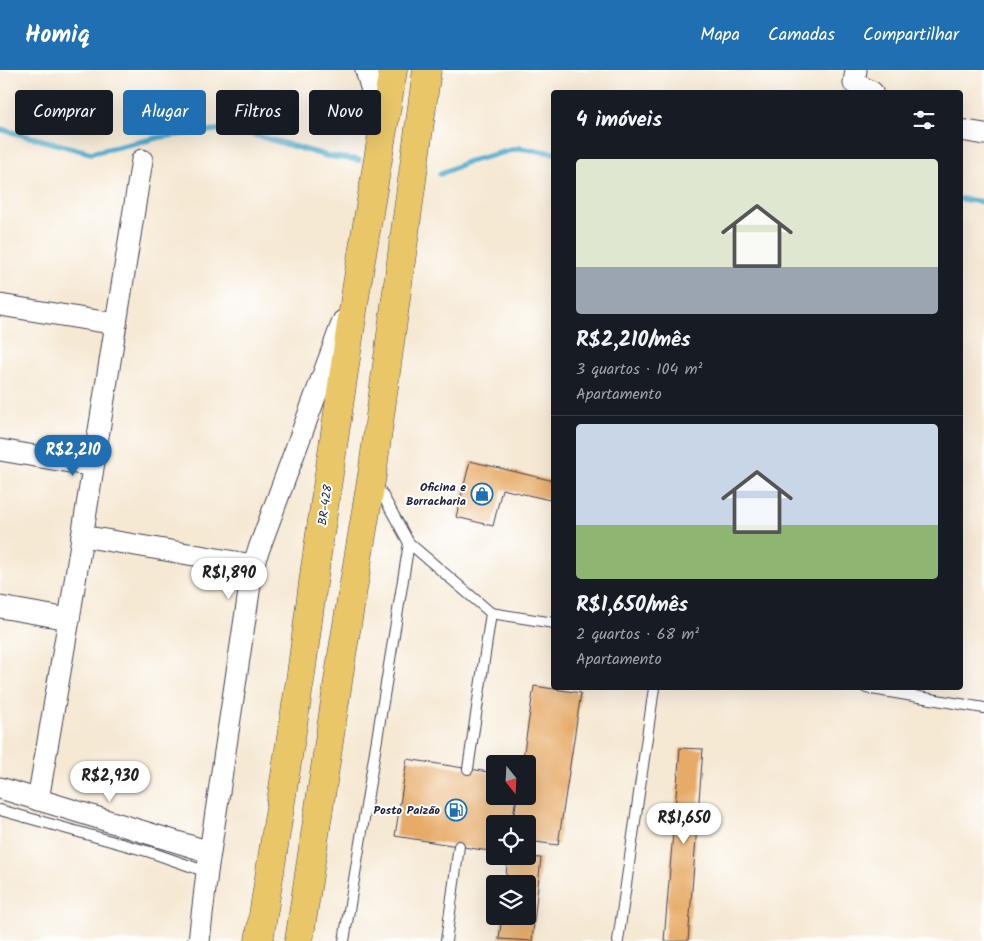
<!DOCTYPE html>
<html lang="pt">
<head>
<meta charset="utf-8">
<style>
  body { margin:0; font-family:Kalam,sans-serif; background:#242831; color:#f1f3f6; height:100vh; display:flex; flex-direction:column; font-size:19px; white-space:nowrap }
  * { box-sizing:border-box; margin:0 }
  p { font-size:16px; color:#9ea1a6 }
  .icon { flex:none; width:28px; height:28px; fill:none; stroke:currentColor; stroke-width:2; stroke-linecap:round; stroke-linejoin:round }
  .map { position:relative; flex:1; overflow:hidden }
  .panel { position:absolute; left:551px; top:20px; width:412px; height:600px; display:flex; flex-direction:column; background:#171b24; border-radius:5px; box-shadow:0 5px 20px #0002 }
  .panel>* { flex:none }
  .top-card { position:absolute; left:15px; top:20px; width:461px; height:45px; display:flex; gap:10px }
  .needle { width:32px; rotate:162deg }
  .tools { position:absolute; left:486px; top:685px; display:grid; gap:10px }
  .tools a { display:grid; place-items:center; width:50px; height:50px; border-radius:5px; background:#171b24; box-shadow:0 5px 20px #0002; font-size:25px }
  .price { position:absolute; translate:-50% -42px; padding:0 11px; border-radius:18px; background:#fff; color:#222; font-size:16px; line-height:32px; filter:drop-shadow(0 1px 2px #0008) }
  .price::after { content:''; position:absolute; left:50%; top:30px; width:15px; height:11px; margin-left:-8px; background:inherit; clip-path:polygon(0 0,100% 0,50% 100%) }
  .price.on { background:#1f6fb2; color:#fff }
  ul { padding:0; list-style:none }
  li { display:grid; align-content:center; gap:10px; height:265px; padding:0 25px }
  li+li { border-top:1px solid #363941 }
  li span { display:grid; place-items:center; height:155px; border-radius:5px; color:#555 }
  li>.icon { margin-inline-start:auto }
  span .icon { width:90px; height:90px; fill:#fffc; stroke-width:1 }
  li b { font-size:21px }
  h2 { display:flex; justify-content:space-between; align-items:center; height:60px; padding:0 25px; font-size:21px }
  .chip { padding:0 18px; border-radius:5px; background:#171b24; box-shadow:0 5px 20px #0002; font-size:18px; line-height:45px }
  .chip.on { background:#1f6fb2; color:#fff }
  header { display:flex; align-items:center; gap:30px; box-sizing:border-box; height:70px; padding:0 25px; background:#1f6fb2; color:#fff }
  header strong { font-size:24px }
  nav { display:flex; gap:28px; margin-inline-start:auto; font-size:18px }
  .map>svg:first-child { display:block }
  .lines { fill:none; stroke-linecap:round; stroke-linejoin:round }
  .stream { stroke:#4eaccd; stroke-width:5.5 }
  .building { fill:#e7ab68 }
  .service-casing { stroke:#424052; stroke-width:12 }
  .minor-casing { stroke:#424052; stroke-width:23 }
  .trunk-casing { stroke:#424052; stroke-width:29 }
  .service { stroke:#fff; stroke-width:10 }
  .minor { stroke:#fff; stroke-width:21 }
  .trunk { stroke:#e9c769; stroke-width:28 }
  .labels { text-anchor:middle; stroke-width:4; stroke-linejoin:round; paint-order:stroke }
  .poi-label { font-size:12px; font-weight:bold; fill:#22223b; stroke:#fff; text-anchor:end }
  .street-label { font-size:12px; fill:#22223b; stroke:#fff }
</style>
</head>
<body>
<header>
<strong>Homiq</strong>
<nav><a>Mapa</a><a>Camadas</a><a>Compartilhar</a></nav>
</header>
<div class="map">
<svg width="984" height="871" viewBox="0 0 984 871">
  <rect width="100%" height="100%" fill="#fff"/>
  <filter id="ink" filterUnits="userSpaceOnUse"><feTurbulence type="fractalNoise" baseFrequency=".02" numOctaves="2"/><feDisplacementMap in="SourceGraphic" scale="10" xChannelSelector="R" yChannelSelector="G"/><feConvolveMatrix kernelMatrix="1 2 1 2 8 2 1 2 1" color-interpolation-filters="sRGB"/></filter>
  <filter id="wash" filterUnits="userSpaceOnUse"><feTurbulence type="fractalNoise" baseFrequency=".0096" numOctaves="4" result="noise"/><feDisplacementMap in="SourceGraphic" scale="20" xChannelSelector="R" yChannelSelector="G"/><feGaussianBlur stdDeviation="1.12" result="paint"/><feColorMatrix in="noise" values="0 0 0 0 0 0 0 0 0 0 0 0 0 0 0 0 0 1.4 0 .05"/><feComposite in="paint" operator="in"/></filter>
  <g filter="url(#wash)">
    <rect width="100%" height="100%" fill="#f6e9d4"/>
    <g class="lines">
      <!-- stream -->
      <g class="stream">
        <path d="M0 59 91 83 161 67 231 58 327 86 359 90"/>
        <path d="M440 104 467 92 519 78 554 83"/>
        <path d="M961 129 984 132"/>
      </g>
    </g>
    <g id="blocks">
      <!-- building -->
      <g class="building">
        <path d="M470 391 554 411V431L502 419 493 456 456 447Z"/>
        <path d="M534 616 581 623 558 775 528 771V754H513L517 726H528V694H522Z"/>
        <path d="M680 678 703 679 688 871H664Z"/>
        <path d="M407 689 495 703V726H516L512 754H495V782L395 766Z"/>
        <path d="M508 786 541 788 532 871 499 869 502 846H528V814H505Z"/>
      </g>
    </g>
  </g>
  <g filter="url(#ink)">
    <use href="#blocks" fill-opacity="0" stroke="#424052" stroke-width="1"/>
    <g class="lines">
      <!-- service casing -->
      <g class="service-casing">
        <g id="service">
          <path d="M377 415 409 473 491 543 554 553"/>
          <path d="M866 618 984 638"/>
          <path d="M468 699 491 543"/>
          <path d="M0 740 150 782 207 802"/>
          <path d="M344 871 409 473"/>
          <path d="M446 871 459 776"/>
          <path d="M618 871 654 618"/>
        </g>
      </g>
      <!-- minor casing -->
      <g class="minor-casing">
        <g id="minor">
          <path d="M366 0 382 55"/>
          <path d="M856 0 854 13 872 22"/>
          <path d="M961 60 984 64"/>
          <path d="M0 235 116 254"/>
          <path d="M0 380 93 396"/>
          <path d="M82 466 253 495"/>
          <path d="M0 537 69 549"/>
          <path d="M0 718 210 782"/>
          <path d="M38 730 69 549 142 90"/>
          <path d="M199 871 207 802 253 495 343 251"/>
        </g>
      </g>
      <!-- trunk casing -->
      <g class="trunk-casing">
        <g id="trunk">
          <path d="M259 871 301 604 315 498 357 214 393 0"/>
          <path d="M299 871 342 585 372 405 427 0"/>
        </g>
      </g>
      <!-- service -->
      <use href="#service" class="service"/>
      <!-- minor -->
      <use href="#minor" class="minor"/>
      <!-- trunk -->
      <use href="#trunk" class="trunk"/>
    </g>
  </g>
  <!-- icons -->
  <defs>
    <g id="shop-ring" transform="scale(1.125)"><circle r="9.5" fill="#fff" stroke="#1f6fb2" stroke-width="1.5"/><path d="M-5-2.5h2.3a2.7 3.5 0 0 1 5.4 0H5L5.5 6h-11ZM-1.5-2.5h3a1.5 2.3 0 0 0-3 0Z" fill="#1f6fb2"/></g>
    <g id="fuel-ring" transform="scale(1.125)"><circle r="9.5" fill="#fff" stroke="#1f6fb2" stroke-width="1.5"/><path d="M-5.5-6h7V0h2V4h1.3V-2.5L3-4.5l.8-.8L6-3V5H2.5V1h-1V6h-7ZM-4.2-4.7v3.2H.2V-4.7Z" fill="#1f6fb2"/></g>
  </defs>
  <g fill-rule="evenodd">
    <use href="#shop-ring" x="482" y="424"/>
    <use href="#fuel-ring" x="456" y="740"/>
  </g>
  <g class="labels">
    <!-- poi labels -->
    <g class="poi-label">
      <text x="466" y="421">Oficina e<tspan x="466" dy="14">Borracharia</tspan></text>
      <text x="440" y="744">Posto Paizão</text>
    </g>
    <!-- street labels -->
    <g class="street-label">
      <text transform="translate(325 435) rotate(-82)" y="4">BR-428</text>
    </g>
  </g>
</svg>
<div class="tools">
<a><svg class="needle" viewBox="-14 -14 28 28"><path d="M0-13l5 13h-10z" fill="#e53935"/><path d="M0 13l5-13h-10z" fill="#9ea1a6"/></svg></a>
<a><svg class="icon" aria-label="locate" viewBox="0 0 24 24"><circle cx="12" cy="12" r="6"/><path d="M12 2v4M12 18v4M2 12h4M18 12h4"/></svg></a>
<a><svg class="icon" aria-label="layers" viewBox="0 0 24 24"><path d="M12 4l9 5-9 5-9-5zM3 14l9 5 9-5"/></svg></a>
</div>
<b class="price on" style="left:73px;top:407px">R$2,210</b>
<b class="price" style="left:229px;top:530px">R$1,890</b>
<b class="price" style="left:110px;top:733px">R$2,930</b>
<b class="price" style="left:684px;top:775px">R$1,650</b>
<div class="top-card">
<a class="chip">Comprar</a>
<a class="chip on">Alugar</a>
<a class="chip">Filtros</a>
<a class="chip">Novo</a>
</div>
<section class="panel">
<h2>4 imóveis<svg class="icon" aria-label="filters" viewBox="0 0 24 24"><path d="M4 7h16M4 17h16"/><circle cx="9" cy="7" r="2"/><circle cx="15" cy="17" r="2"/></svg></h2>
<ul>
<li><span style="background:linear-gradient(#dfe7d0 70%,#9aa5b1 0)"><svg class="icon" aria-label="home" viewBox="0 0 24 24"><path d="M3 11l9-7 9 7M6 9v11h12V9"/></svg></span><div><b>R$2,210/mês</b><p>3 quartos · 104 m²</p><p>Apartamento</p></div></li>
<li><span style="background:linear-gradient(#c9d6e8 65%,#8fb573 0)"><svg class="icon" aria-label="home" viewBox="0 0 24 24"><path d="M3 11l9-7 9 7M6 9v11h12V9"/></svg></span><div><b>R$1,650/mês</b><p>2 quartos · 68 m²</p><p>Apartamento</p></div></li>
</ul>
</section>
</div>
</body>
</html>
